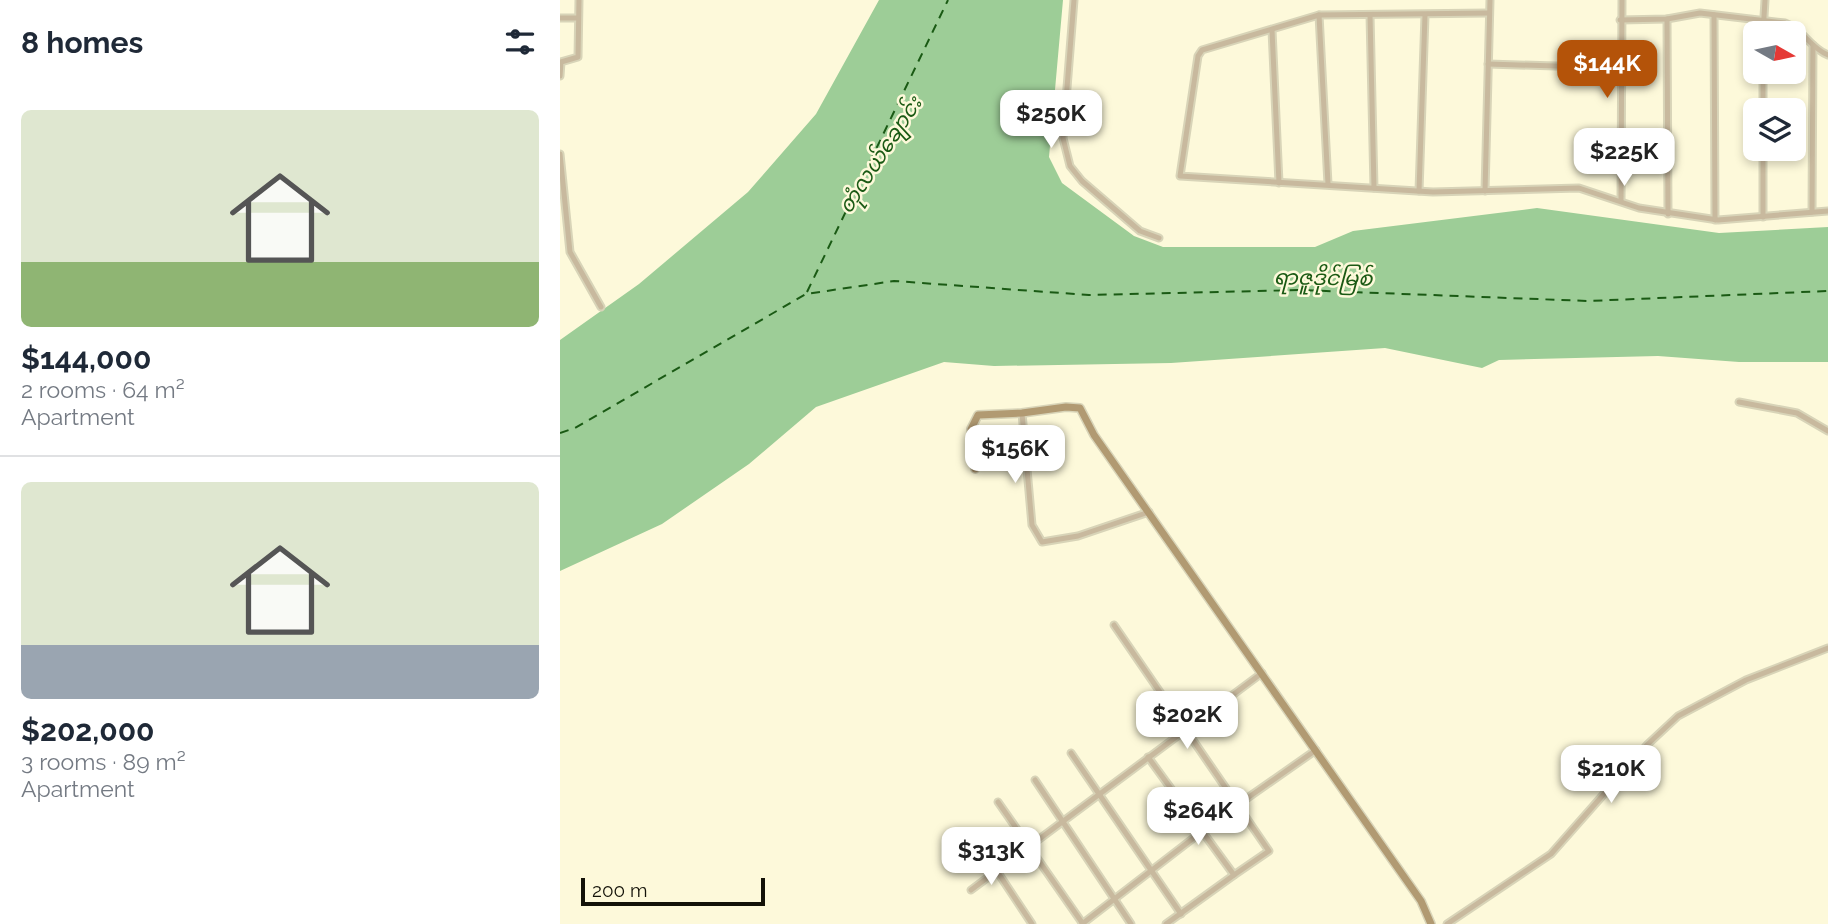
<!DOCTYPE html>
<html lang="en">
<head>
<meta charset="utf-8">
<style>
  body { margin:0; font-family:Raleway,"Noto Sans Myanmar",sans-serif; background:#f6f6f7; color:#1f2937; height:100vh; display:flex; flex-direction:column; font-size:26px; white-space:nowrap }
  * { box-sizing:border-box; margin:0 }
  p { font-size:23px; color:#747a83 }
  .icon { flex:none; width:38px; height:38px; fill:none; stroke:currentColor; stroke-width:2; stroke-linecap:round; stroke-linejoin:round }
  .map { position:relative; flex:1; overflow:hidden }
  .side { display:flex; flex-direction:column; background:#fff; width:560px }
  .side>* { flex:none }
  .needle { width:46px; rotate:99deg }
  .fabs { position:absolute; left:1183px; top:21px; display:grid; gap:14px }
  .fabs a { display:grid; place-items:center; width:63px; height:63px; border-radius:10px; background:#fff; box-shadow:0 4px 10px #0003; font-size:35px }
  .scale { position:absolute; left:21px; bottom:18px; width:184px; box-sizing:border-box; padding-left:7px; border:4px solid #131208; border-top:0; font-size:19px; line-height:24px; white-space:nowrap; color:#131208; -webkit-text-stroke:5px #fdf9da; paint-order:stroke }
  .price { position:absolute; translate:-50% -60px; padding:0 16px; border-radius:14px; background:#fff; color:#222; font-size:23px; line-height:46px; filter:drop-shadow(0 2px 4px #0008) }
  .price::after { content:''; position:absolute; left:50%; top:42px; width:21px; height:16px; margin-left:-10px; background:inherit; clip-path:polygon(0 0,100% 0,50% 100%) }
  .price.on { background:#b45309; color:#fff }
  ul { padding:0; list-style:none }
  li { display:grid; align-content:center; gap:14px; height:371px; padding:0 21px }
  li+li { border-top:2px solid #e0e1e3 }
  li span { display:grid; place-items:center; height:217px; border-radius:10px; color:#555 }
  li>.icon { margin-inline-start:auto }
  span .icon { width:126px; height:126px; fill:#fffc; stroke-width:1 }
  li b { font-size:30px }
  h2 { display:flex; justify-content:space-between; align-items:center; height:84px; padding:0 21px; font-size:30px }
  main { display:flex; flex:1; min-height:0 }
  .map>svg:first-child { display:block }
  .water { fill:#9dcd97 }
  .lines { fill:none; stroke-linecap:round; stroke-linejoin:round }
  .ferry { stroke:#1a5a14; stroke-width:2; stroke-dasharray:9 7; stroke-linecap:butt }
  .street-casing { stroke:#d8d4b8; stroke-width:9 }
  .secondary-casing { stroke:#d8d4b8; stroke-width:10 }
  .street { stroke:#c8b99e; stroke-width:5 }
  .secondary { stroke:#b19a72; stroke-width:7 }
  .labels { text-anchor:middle; stroke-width:5; stroke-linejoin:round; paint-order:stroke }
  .water-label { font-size:21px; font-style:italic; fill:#1a5a14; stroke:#fdf9da }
</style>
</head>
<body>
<main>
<section class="side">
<h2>8 homes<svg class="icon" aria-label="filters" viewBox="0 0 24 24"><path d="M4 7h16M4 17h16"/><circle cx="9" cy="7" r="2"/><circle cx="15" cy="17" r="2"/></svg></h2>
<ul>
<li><span style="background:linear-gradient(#dfe7d0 70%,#8fb573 0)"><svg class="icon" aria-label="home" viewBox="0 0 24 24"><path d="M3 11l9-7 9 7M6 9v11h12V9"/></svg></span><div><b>$144,000</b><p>2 rooms · 64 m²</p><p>Apartment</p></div></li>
<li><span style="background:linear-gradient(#dfe7d0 75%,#9aa5b1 0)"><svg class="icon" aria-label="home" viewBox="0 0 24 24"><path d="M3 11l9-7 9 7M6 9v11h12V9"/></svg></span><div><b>$202,000</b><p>3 rooms · 89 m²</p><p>Apartment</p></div></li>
</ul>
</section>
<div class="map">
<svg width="1268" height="924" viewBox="0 0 1268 924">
  <rect width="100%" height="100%" fill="#fdf9da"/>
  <!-- water -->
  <path class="water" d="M319 0H503L489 157 502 183 574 236 603 247H755L793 231 977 208 1159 233 1268 227V362H1179L1098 356 939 360 922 368 825 348 611 363 434 366 384 362 256 407 189 464 102 524 0 571V340L79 284 188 192 256 114Z"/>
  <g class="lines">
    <!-- ferry -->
    <g class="ferry">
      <path d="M247 292 388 0"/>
      <path d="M0 433 15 428 246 294 334 281 529 295 740 290 1028 301 1268 291"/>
    </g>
    <!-- street casing -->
    <g class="street-casing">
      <g id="street">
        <path d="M514 0 503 138 510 166 522 181 580 231 599 238"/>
        <path d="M929 13 759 15 642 50 638 56 620 176 873 192 1019 188 1079 208 1158 220 1268 211"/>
        <path d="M759 15 768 184"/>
        <path d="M810 15 814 188"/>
        <path d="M1154 15 1155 220"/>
        <path d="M0 18H18"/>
        <path d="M1107 19 1108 214"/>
        <path d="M1060 20 1107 19 1140 13 1225 23C1243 29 1250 48 1268 55"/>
        <path d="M712 30 719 183"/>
        <path d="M1203 33 1205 0"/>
        <path d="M928 64 1060 68"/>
        <path d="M1203 72V110"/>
        <path d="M0 76 1 62 18 57 19 0"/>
        <path d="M0 154 10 252 41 307"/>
        <path d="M859 191 865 15"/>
        <path d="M925 191 930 0"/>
        <path d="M1061 201 1062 0"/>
        <path d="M1252 212 1253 45"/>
        <path d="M1203 217V149"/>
        <path d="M1179 402 1237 413 1268 431"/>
        <path d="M462 413 472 525 482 542 518 536 589 512"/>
        <path d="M554 625 709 851 674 875"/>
        <path d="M511 753 621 914"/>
        <path d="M588 757 674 875 606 924"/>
        <path d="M475 780 571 924"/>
        <path d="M438 802 523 924"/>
        <path d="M413 835 472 924"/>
        <path d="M411 890 702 673"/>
        <path d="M522 924 666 813 756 750"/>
        <path d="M887 924 991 854 1088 744 1118 716 1186 680 1268 648"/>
      </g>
    </g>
    <!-- secondary casing -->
    <g class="secondary-casing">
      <path id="secondary" d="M415 469 411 429 418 415 462 413 506 407 520 408 534 435 861 901 871 924"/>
    </g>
    <!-- street -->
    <use href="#street" class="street"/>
    <!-- secondary -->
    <use href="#secondary" class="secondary"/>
  </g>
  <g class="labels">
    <!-- water labels -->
    <g class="water-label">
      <text transform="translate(320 155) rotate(-57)" y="7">တုံလယ်ချောင်း</text>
      <text transform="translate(763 278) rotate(1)" y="7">ရာဇူဒိုင်မြစ်</text>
    </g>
  </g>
</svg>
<div class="fabs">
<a><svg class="needle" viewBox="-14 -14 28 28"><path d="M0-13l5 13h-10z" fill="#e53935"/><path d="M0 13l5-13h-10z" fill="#747a83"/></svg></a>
<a><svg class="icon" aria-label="layers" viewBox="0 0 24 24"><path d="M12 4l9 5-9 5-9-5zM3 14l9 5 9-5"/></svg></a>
</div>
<div class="scale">200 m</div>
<b class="price on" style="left:1047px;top:100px">$144K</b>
<b class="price" style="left:491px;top:150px">$250K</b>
<b class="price" style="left:1064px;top:188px">$225K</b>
<b class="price" style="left:455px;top:485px">$156K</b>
<b class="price" style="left:627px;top:751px">$202K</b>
<b class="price" style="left:1051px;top:805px">$210K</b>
<b class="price" style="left:638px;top:847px">$264K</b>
<b class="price" style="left:431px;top:887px">$313K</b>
</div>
</main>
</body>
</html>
